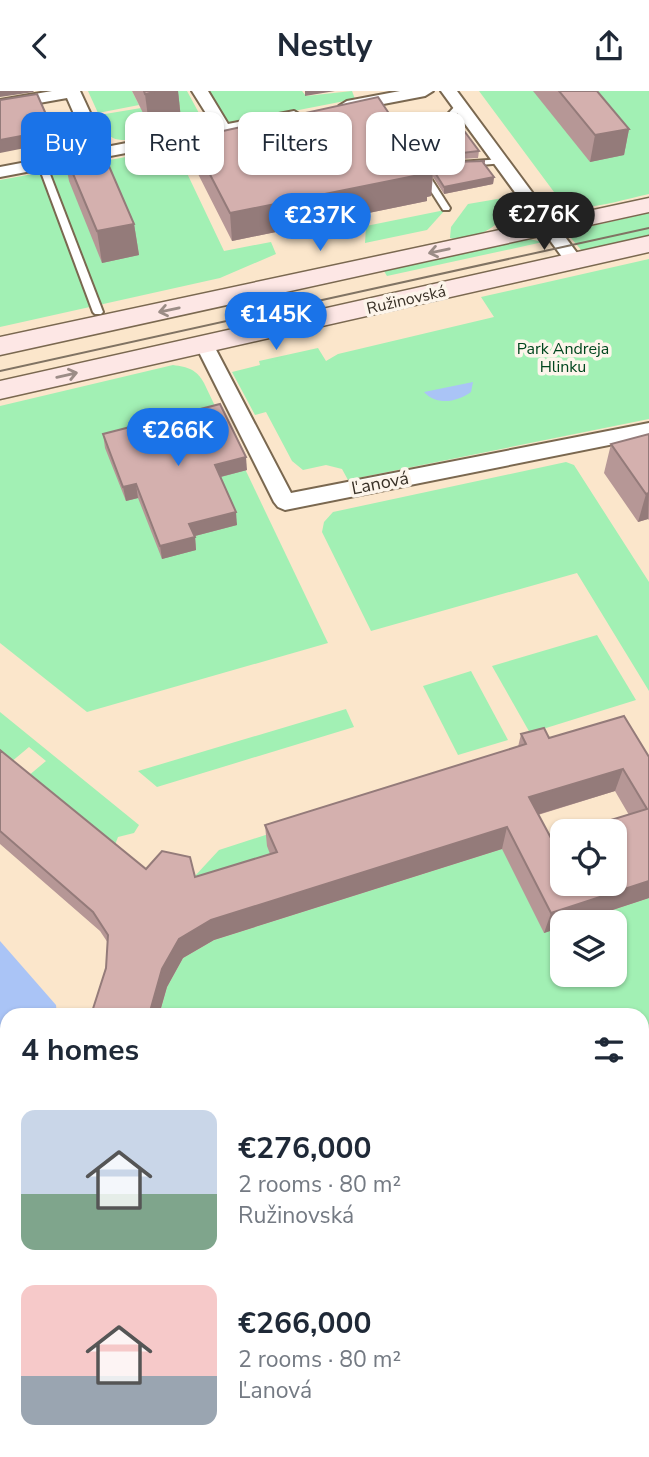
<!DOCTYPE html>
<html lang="en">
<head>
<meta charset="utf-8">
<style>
  body { margin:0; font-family:"Nunito Sans",sans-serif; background:#f6f6f7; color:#1f2937; height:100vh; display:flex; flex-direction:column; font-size:26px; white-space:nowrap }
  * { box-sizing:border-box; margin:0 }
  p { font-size:23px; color:#747a83 }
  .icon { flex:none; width:38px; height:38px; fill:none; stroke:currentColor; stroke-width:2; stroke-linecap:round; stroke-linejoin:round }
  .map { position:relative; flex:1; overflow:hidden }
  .details { position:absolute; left:0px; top:917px; width:649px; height:450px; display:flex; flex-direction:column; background:#fff; border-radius:21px 21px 0 0; box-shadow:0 2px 5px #0004 }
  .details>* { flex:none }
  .top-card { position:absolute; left:21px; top:21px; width:607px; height:63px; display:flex; gap:14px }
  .controls { position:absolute; left:550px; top:728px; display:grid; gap:14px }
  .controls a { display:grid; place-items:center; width:77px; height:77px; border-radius:14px; background:#fff; box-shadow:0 2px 5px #0004; font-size:35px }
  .price { position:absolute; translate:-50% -60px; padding:0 16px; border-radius:24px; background:#1a73e8; color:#fff; font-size:23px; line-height:46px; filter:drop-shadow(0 2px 4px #0008) }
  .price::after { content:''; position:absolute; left:50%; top:42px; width:21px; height:16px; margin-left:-10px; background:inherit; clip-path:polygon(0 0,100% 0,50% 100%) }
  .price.selected { background:#222; color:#fff }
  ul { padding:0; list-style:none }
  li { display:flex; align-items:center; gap:21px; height:175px; padding:0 21px }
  li span { display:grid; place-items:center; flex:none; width:196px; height:140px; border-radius:14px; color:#555 }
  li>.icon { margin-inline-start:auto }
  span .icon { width:84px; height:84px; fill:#fffc; stroke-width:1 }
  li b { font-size:30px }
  h2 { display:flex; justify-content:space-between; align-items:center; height:84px; padding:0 21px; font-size:30px }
  .pill { padding:0 24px; border-radius:14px; background:#fff; box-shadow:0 2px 5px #0004; font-size:24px; line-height:63px }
  .pill.selected { background:#1a73e8; color:#fff }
  header { display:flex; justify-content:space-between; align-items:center; height:91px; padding:0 21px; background:#fff; font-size:32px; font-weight:700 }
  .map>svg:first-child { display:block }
  .green { fill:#a2f0b4 }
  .water { fill:#aac4f6 }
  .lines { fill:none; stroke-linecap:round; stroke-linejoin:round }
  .lane-casing { stroke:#7a6850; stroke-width:4 }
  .street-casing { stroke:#7a6850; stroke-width:4 }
  .secondary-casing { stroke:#7a6850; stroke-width:3 }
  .lane { fill:#fff; fill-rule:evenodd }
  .street { fill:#fff; fill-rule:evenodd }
  .secondary { fill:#fde7e5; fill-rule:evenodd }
  .tram { stroke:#807363; stroke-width:2 }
  .wall { fill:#b69796; fill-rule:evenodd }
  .shaded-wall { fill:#947b7a }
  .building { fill:#d4b0ae; stroke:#947b7a; stroke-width:2; fill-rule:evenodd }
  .oneway { stroke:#9b8c86 }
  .labels { text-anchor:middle; stroke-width:7; stroke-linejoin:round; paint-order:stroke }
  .far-street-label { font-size:16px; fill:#393127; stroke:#fdf5eb }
  .far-park-label { font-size:16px; fill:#00461e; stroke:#fdf5eb }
  .street-label { font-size:18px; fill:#393127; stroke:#fdf5eb }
</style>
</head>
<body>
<header><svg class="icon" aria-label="back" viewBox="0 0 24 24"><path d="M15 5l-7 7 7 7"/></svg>Nestly<svg class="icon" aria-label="share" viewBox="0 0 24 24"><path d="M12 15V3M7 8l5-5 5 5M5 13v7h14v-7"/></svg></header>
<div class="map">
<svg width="649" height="1366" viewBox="0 0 649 1366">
  <rect width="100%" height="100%" fill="#fbe6cb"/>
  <!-- green -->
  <g class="green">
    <path d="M88 0H132L139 14 98 22Z"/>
    <path d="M167 0H187L200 24 195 34C182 41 126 54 113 47 105 43 102 32 99 24L141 17Z"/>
    <path d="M209 0H302L306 5 352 0 355 8 227 33Z"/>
    <path d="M479 0H649V103C611 111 574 127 539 105L554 101Z"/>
    <path d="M175 57 224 160 271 151 276 163 220 187 0 236V89Z"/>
    <path d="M509 106C510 133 475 151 450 147L451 136 468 113Z"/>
    <path d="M445 119 427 139 365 152 366 135Z"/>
    <path d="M649 122V145L582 160 566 141Z"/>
    <path d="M529 148 543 151 387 185 384 180Z"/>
    <path d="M649 168V328L348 389 342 378 326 374 303 379 292 370 266 321 255 324 232 281 260 274 259 270 318 257 326 270 338 263 494 226 481 206Z"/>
    <path d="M173 274C188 276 196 278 204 292L328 552 87 621 0 552V315Z"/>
    <path d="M566 371 574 374 649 491V600L577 482 371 540 322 441 324 431 333 421Z"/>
    <path d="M597 544 636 609 530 642 492 575Z"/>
    <path d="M471 580 508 649 458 664 423 595Z"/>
    <path d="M346 618 354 636 157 696 138 680Z"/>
    <path d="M0 621 139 734 134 742 118 746 113 759 21 691 46 670 29 656 4 677 0 674Z"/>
    <path d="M287 737 300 775 194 786 219 759Z"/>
    <path d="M505 757 544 841 562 836V884H614V831H576L649 807V1366H350L338 1360H642V924H159L167 896 183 867 214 849Z"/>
  </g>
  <!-- water -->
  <g class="water">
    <path d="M473 291 471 301C457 311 437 315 424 301Z"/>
    <path d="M0 850 56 914 57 924H7V1360H338L350 1366H0Z"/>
  </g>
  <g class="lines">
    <!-- lane casing -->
    <g class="lane-casing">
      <g id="lane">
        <path d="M457 13 464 15 439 41 460 71 502 68 506 70 505 72 455 76 431 41Z"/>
        <path d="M39 71 46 73 103 221 101 223H95L93 221 38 73Z"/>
        <path d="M421 81H427L450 117 449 119H443L420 83Z"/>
      </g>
    </g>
    <!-- street casing -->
    <g class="street-casing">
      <g id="street">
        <path d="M52 0H80L106 56 214 35 192 0H208L228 33 294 20 302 25 294 30 0 86V76L90 59 67 7 0 19V9Z"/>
        <path d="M400 0H433L425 5 347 20 339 15 347 10Z"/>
        <path d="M441 0H457L580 166 583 170 580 174H568Z"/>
        <path d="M204 247 213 253 291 402 649 332V346L285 419 278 416 274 411 195 253Z"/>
      </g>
    </g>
    <!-- secondary casing -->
    <g class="secondary-casing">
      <g id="secondary">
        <path d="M649 107V121L0 264V246Z"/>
        <path d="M649 145V161L0 308V290Z"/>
      </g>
    </g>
    <!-- lane -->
    <use href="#lane" class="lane"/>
    <!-- street -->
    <use href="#street" class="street"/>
    <!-- secondary -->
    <use href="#secondary" class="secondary"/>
    <!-- tram -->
    <path class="tram" d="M0 280 649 137"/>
  </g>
  <!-- wall -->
  <g class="wall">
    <path d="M132 0H178L181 28 149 34Z"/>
    <path d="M533 0H597L629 38 624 64 590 71Z"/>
    <path d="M396 33 415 50 453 71 485 70V74L494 86 493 93 444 103 433 86 431 105 427 106V110L232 150 194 75 191 47Z"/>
    <path d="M450 44 479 60 478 67 461 68 449 51Z"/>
    <path d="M63 59 134 133 139 164 102 172 69 90Z"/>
    <path d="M103 343 247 379 221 386 237 434 195 445 196 459 162 468 138 407 126 410 105 357Z"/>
    <path d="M649 343V429L648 428 638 431 604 382 611 353Z"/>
    <path d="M521 643 549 647 649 666V807L576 831H562V836L544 842 502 758 214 849 183 867 167 896 159 924H91L106 877 108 852 100 840 0 753V659L146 778 195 786 270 763 267 755 265 734 518 656ZM615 700 629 724 551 747 538 724Z"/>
  </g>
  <!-- shaded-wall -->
  <g class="shaded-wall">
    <path d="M0 0H33L34 1 0 6Z"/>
    <path d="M159 0H178L181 28 149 34 145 3Z"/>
    <path d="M305 0H335L305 5Z"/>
    <path d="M629 38 624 64 590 71 595 44Z"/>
    <path d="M53 39 55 51 0 62V49Z"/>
    <path d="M433 77 431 105 427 106V110L232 150 230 122Z"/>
    <path d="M494 86 493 93 444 103V96Z"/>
    <path d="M134 133 139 164 102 172 97 140Z"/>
    <path d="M246 366 247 379 216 387 215 374Z"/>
    <path d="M136 393 138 407 126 410 123 396Z"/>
    <path d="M649 402 648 428 638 431 646 403Z"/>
    <path d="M236 421 237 434 191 446 189 433Z"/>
    <path d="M195 446 196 459 162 468 160 455Z"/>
    <path d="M623 678 615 700 523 728 529 706Z"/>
    <path d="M507 736 502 758 214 849 183 867 167 896 159 924H149L162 878 179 848 211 829Z"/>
    <path d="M649 790V807L576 831H562V836L544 842 551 822Z"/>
  </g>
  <!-- building -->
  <g class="building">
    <path d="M144 0H159L145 3Z"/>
    <path d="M559 0H597L629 38 595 44Z"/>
    <path d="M37 3 53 39 0 49V9Z"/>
    <path d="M378 6 396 33 403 32 433 77 427 79 429 82 230 122 191 47Z"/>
    <path d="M465 41 479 60 462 62 450 44Z"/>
    <path d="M437 46 453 71 485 70H482L494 86 444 96 415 50Z"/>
    <path d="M99 52 134 133 97 140 63 59Z"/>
    <path d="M220 313 246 366 215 374 236 421 189 433 195 446 160 455 136 393 123 396 103 343Z"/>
    <path d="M649 343V402L646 403 611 353Z"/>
    <path d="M624 625 649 666V790L551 822 507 736 211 829 179 848 162 878 149 924H91L106 877 108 844 93 821 0 740V659L146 778 162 760 190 766 195 786 277 761 265 734 526 653 521 643 544 637 549 647ZM623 678 647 718 575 740H614V793H562V744L551 747 529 706Z"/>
  </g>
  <!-- one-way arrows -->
  <defs><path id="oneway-shaft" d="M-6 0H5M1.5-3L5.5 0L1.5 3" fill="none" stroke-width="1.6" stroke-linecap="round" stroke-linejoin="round" transform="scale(1.75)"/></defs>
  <g class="oneway">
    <use href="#oneway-shaft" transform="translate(439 160) rotate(168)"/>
    <use href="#oneway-shaft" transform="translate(169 219) rotate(168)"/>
    <use href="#oneway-shaft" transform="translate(67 284) rotate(-13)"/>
  </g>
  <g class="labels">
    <!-- far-street labels -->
    <g class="far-street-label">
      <text transform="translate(406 208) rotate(-13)" y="6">Ružinovská</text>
    </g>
    <!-- far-park labels -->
    <g class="far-park-label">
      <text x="563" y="263">Park Andreja<tspan x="563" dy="18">Hlinku</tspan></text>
    </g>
    <!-- street labels -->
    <g class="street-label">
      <text transform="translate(380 392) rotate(-11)" y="6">Ľanová</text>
    </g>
  </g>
</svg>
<div class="controls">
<a><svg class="icon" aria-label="locate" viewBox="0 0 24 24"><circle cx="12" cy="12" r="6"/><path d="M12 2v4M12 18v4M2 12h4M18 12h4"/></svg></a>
<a><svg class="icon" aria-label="layers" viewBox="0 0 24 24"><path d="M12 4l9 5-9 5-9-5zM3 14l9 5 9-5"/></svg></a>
</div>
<b class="price selected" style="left:544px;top:161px">€276K</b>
<b class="price" style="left:320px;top:162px">€237K</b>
<b class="price" style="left:276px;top:261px">€145K</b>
<b class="price" style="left:178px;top:377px">€266K</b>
<div class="top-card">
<a class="pill selected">Buy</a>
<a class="pill">Rent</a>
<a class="pill">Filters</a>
<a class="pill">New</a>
</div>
<section class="details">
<h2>4 homes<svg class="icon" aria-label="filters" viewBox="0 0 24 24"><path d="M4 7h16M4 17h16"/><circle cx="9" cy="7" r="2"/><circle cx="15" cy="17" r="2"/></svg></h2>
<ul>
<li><span style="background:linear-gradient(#c9d6e8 60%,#7fa58c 0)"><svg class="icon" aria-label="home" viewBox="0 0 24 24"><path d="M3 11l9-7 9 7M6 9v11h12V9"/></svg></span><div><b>€276,000</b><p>2 rooms · 80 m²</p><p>Ružinovská</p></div></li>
<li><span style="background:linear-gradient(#f6c9c9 65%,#9aa5b1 0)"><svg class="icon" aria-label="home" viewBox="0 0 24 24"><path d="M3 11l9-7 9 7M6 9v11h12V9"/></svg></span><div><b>€266,000</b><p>2 rooms · 80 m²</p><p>Ľanová</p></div></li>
</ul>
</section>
</div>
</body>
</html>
